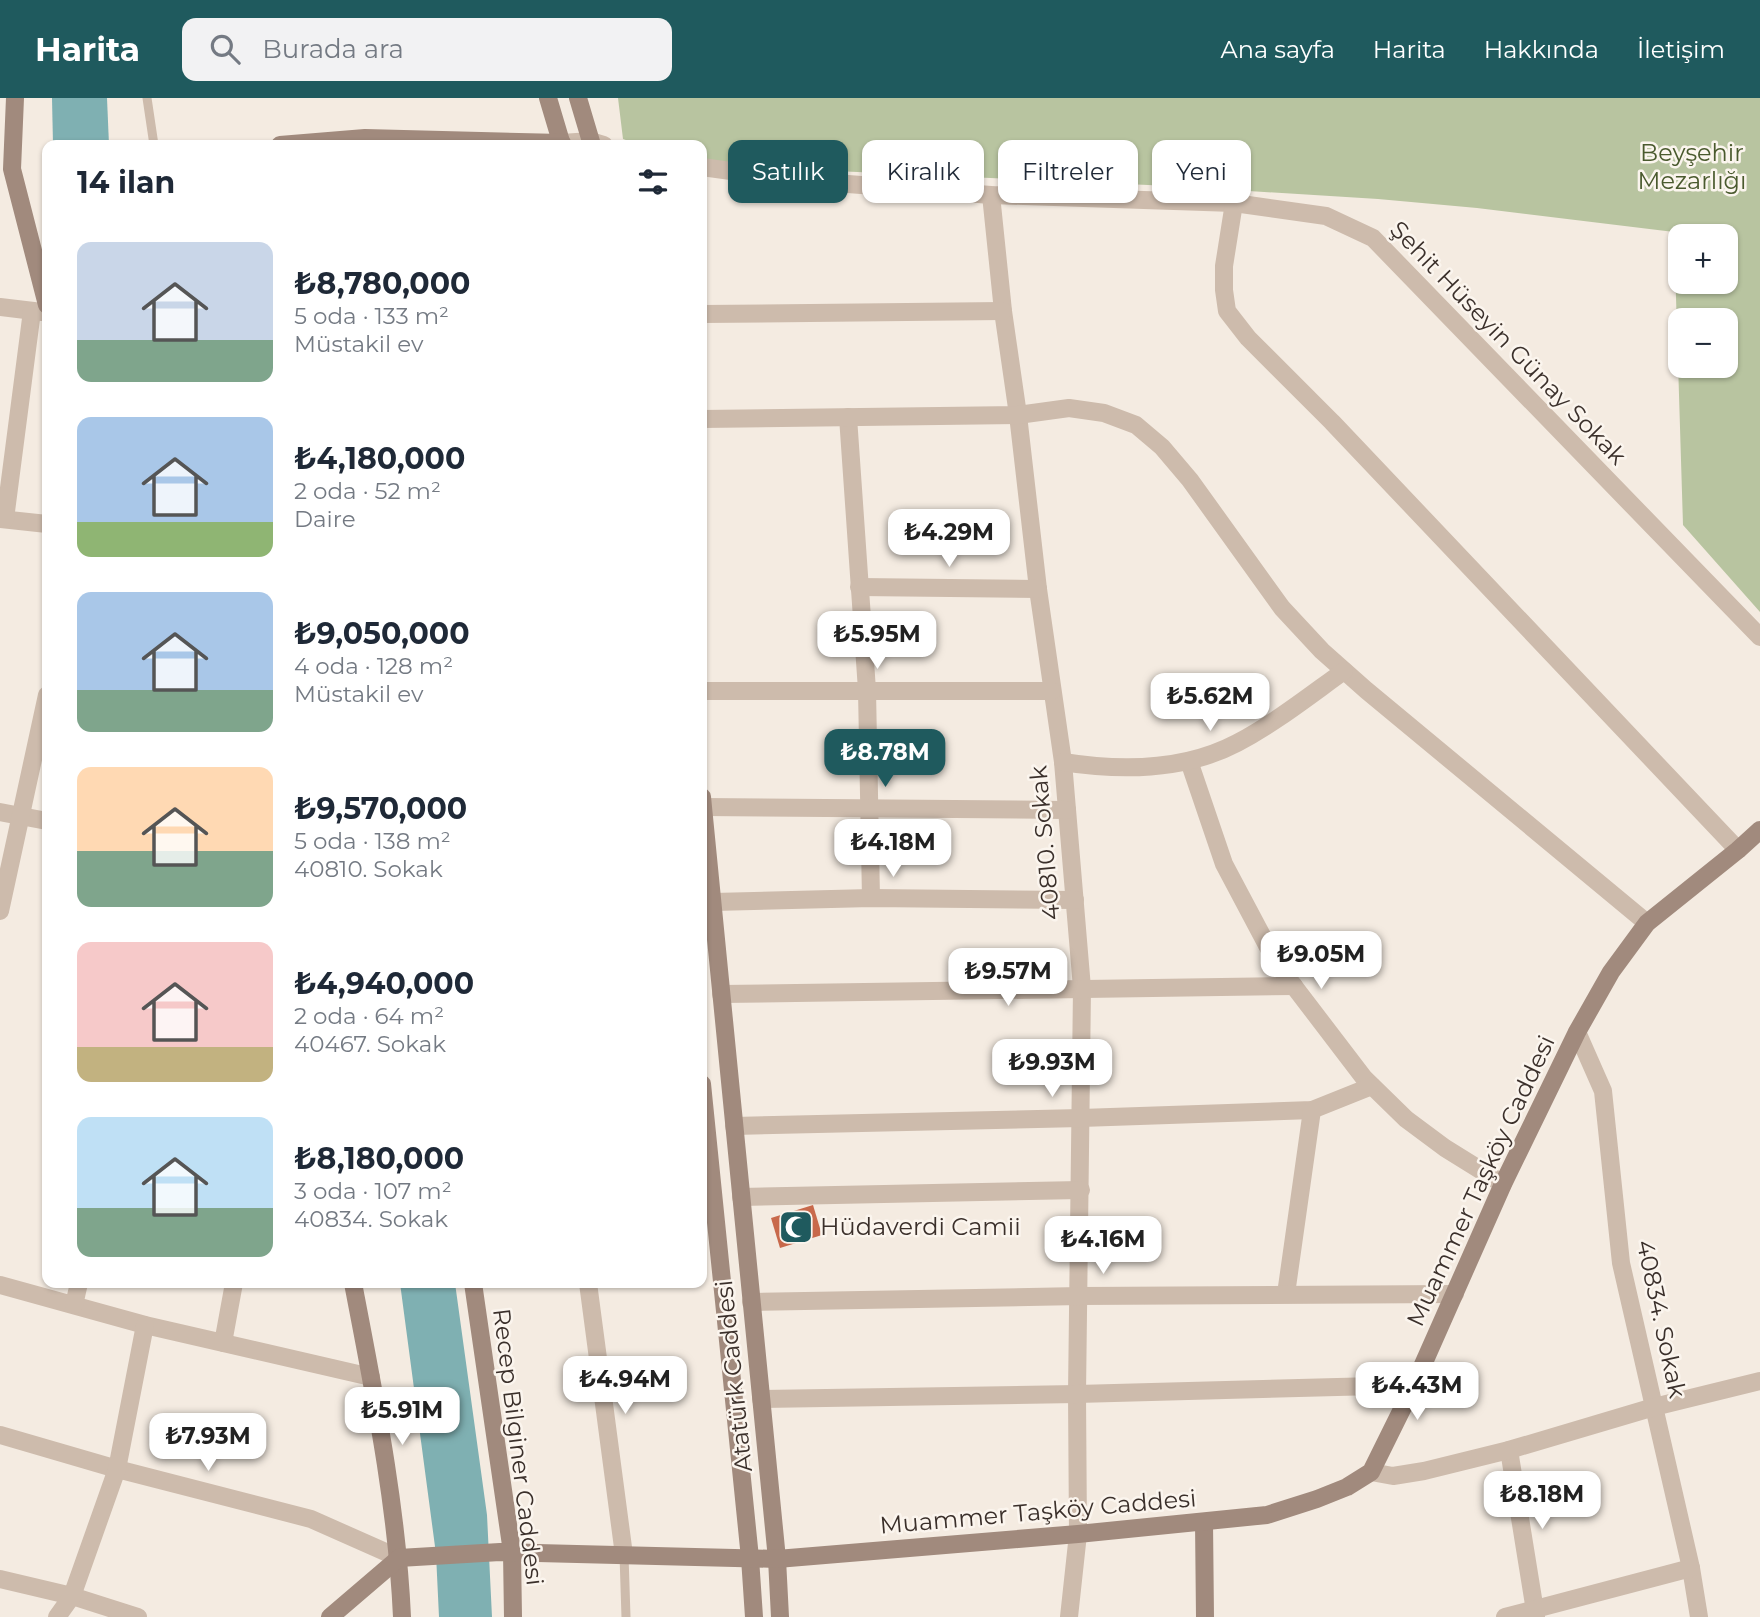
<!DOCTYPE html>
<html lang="tr">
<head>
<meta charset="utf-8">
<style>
  body { margin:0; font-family:Montserrat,sans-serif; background:#f2f2f3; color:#1f2937; height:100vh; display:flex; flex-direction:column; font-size:26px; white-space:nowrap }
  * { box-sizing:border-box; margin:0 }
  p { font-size:23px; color:#747a83 }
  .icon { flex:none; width:38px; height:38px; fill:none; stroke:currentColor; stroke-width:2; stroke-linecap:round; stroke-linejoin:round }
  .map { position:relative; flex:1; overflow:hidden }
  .drawer { position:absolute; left:42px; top:42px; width:665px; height:1148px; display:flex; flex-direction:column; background:#fff; border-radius:14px; box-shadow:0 2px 5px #0004 }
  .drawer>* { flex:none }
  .top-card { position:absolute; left:728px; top:42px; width:665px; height:63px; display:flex; gap:14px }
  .fabs { position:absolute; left:1668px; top:126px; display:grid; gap:14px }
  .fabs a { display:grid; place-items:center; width:70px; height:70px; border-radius:14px; background:#fff; box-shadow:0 2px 5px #0004; font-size:35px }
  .price { position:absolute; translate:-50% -60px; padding:0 16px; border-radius:14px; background:#fff; color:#222; font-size:23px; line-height:46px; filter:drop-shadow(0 2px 4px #0008) }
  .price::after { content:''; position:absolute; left:50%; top:42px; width:21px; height:16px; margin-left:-10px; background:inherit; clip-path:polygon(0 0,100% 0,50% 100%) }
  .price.current { background:#1f5a5e; color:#fff }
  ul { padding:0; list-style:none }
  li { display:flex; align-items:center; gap:21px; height:175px; padding:0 35px }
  li span { display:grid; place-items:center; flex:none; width:196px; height:140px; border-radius:14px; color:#555 }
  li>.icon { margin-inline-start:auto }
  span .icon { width:84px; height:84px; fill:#fffc; stroke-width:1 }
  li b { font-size:30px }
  h2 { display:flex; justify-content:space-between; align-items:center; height:84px; padding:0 35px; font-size:30px }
  .pill { padding:0 24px; border-radius:14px; background:#fff; box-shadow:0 2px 5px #0004; font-size:24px; line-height:63px }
  .pill.current { background:#1f5a5e; color:#fff }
  header { display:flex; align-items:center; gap:42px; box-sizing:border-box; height:98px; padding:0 35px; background:#1f5a5e; color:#fff }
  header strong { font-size:33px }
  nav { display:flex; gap:38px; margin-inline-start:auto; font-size:24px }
  .search { width:490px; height:63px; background:#f2f2f3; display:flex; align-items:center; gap:18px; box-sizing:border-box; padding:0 24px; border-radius:14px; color:#747a83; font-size:26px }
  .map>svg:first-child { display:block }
  .green { fill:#b8c4a0; fill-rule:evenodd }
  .water { fill:#7fb0b2 }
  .building { fill:#c8694b }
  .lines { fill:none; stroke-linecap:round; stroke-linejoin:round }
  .lane { stroke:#cdbbac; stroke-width:9 }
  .street { stroke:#cdbbac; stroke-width:18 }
  .secondary { stroke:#a18a7d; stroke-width:18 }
  .labels { text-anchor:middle; stroke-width:5; stroke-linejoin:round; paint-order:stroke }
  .park-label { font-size:24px; fill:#4a5a2e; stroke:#fbf5ee }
  .street-label { font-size:24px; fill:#3b302b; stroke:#fbf5ee }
  .poi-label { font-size:24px; fill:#3b302b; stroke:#fbf5ee; text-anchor:start }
</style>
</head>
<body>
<header>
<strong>Harita</strong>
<div class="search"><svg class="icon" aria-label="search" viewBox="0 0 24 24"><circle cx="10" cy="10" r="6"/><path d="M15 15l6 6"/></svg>Burada ara</div>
<nav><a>Ana sayfa</a><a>Harita</a><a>Hakkında</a><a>İletişim</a></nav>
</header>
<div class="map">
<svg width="1760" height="1519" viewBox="0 0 1760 1519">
  <rect width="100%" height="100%" fill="#f4ebe1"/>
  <!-- green -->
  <path class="green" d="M618 0H1760V514L1683 427 1674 134 1477 110 1378 101 1170 88 813 72 782 73 702 65V47H640L623 41ZM1680 138H1726V184H1680ZM1680 222H1726V268H1680Z"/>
  <!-- water -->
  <g class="water">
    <path d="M52 0H107L109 47H53Z"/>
    <path d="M400 1185H455L487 1417 492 1519H439L436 1456Z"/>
  </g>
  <!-- building -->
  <path class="building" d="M813 1107 822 1137 780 1150 771 1120Z"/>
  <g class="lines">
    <!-- lane -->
    <g class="lane">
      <path d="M147 0 154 47"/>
      <path d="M624 1457 626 1519"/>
    </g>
    <!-- street -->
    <g class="street">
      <path d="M562 45 591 43 604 47"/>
      <path d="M702 69 796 82 991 97 1234 105 1326 118 1373 140 1760 539"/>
      <path d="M991 97 1003 213 1018 317 1038 491 1063 664 1082 890 1077 1296 1078 1436 1069 1519"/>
      <path d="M1234 105 1224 168V192L1227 213 1248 240 1332 324 1738 752"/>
      <path d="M0 209 42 214"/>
      <path d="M702 216 1003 213"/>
      <path d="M848 319 867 592 871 800"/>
      <path d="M702 321 1018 317 1069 310 1104 315 1136 327 1162 349 1190 382 1282 510 1322 553 1366 592 1647 825"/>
      <path d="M0 421 47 426"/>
      <path d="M5 421 32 213"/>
      <path d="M859 489 1038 491"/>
      <path d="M702 593H1052"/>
      <path d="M1189 663 1224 766 1277 866 1364 980 1406 1021 1445 1050 1503 1086"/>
      <path d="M1063 664C1120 673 1184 673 1237 645 1275 625 1309 598 1344 573"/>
      <path d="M703 709 1067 712"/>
      <path d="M0 714 47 723"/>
      <path d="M713 804 871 800 1075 802"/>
      <path d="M0 813 47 597"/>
      <path d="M721 896 1294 888"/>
      <path d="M1577 934 1603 993 1621 1165 1691 1470 1699 1519"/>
      <path d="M734 1028 1081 1020 1312 1012 1372 988"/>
      <path d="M741 1099 1081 1092"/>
      <path d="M588 1185 624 1457"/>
      <path d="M0 1187 145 1227 371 1279"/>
      <path d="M1286 1196 1312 1012"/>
      <path d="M751 1204 1080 1198 1455 1196"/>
      <path d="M74 1207 79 1185"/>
      <path d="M223 1245 234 1185"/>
      <path d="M761 1301 1077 1296 1414 1287"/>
      <path d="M0 1337 117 1371 311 1421 399 1460"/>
      <path d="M1509 1352 1536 1519"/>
      <path d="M1371 1374 1393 1378 1424 1373 1509 1352 1654 1309 1760 1283"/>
      <path d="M0 1481 72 1498 138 1519"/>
      <path d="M57 1519 72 1498 117 1371 145 1227"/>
      <path d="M1505 1519 1691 1470"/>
    </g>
    <!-- secondary -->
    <g class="secondary">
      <path d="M15 0 12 71 47 207"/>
      <path d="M548 0 562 47"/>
      <path d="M578 0 592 47"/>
      <path d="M280 47 365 40 562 45"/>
      <path d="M702 699 777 1461 780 1519"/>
      <path d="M702 986 750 1460 754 1519"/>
      <path d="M353 1185C374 1295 397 1407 402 1519"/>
      <path d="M473 1185 512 1454 513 1519"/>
      <path d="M1204 1424 1205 1519"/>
      <path d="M330 1519 399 1460 500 1454 777 1461 1078 1436 1267 1417 1317 1401 1347 1389 1371 1374 1414 1287 1503 1086 1577 934 1611 874 1647 825 1738 752 1760 732"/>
    </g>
  </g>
  <!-- icons -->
  <defs>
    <g id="mosque-square" transform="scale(1.75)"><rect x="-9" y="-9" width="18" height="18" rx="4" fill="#1f5a5e" stroke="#fbf5ee"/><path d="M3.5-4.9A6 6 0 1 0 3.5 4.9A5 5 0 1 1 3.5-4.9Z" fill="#fff"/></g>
  </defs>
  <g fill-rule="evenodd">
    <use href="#mosque-square" x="796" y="1129"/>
  </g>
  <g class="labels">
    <!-- park labels -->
    <g class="park-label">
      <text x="1692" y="63">Beyşehir<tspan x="1692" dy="28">Mezarlığı</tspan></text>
    </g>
    <!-- street labels -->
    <g class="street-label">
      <text transform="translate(1508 245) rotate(46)" y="8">Şehit Hüseyin Günay Sokak</text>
      <text transform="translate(1045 745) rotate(-95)" y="8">40810. Sokak</text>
      <text transform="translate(1481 1083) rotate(-65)" y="8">Muammer Taşköy Caddesi</text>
      <text transform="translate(1661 1221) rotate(78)" y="8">40834. Sokak</text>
      <text transform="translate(734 1278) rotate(-96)" y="8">Atatürk Caddesi</text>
      <text transform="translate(518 1349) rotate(83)" y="8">Recep Bilginer Caddesi</text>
      <text transform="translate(1038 1414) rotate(-5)" y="8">Muammer Taşköy Caddesi</text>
    </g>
    <!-- poi labels -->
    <g class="poi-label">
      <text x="820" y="1137">Hüdaverdi Camii</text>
    </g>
  </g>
</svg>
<div class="fabs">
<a>+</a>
<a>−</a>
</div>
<b class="price" style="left:949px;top:471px">₺4.29M</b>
<b class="price" style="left:877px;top:573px">₺5.95M</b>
<b class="price" style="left:1210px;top:635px">₺5.62M</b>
<b class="price current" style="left:885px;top:691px">₺8.78M</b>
<b class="price" style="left:893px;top:781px">₺4.18M</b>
<b class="price" style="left:1321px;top:893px">₺9.05M</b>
<b class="price" style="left:1008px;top:910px">₺9.57M</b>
<b class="price" style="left:1052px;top:1001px">₺9.93M</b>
<b class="price" style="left:1103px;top:1178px">₺4.16M</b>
<b class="price" style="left:625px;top:1318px">₺4.94M</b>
<b class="price" style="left:1417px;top:1324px">₺4.43M</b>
<b class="price" style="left:402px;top:1349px">₺5.91M</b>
<b class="price" style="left:208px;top:1375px">₺7.93M</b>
<b class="price" style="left:1542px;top:1433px">₺8.18M</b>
<div class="top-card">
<a class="pill current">Satılık</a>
<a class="pill">Kiralık</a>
<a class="pill">Filtreler</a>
<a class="pill">Yeni</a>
</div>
<section class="drawer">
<h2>14 ilan<svg class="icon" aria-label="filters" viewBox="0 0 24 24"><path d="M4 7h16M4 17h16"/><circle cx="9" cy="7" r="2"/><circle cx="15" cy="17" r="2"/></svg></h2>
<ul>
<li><span style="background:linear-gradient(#c9d6e8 70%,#7fa58c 0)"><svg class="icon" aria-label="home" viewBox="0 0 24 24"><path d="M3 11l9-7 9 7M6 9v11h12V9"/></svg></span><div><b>₺8,780,000</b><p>5 oda · 133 m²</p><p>Müstakil ev</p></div></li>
<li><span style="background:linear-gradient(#a9c7e8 75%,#8fb573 0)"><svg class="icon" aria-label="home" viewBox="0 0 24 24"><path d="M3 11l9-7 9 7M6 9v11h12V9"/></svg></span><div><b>₺4,180,000</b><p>2 oda · 52 m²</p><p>Daire</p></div></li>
<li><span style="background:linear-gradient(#a9c7e8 70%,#7fa58c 0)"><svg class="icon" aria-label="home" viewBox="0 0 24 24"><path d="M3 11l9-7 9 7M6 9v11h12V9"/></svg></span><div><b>₺9,050,000</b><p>4 oda · 128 m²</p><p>Müstakil ev</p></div></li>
<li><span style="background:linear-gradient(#ffd9b3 60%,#7fa58c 0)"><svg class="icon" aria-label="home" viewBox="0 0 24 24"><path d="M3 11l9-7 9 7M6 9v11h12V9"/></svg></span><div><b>₺9,570,000</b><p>5 oda · 138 m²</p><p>40810. Sokak</p></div></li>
<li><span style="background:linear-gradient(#f6c9c9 75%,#c2b280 0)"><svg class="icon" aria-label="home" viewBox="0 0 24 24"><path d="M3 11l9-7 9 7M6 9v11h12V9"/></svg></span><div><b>₺4,940,000</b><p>2 oda · 64 m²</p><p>40467. Sokak</p></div></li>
<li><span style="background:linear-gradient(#bfe0f5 65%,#7fa58c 0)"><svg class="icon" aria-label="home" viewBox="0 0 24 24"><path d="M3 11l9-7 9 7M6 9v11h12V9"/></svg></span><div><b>₺8,180,000</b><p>3 oda · 107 m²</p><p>40834. Sokak</p></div></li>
</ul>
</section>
</div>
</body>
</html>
